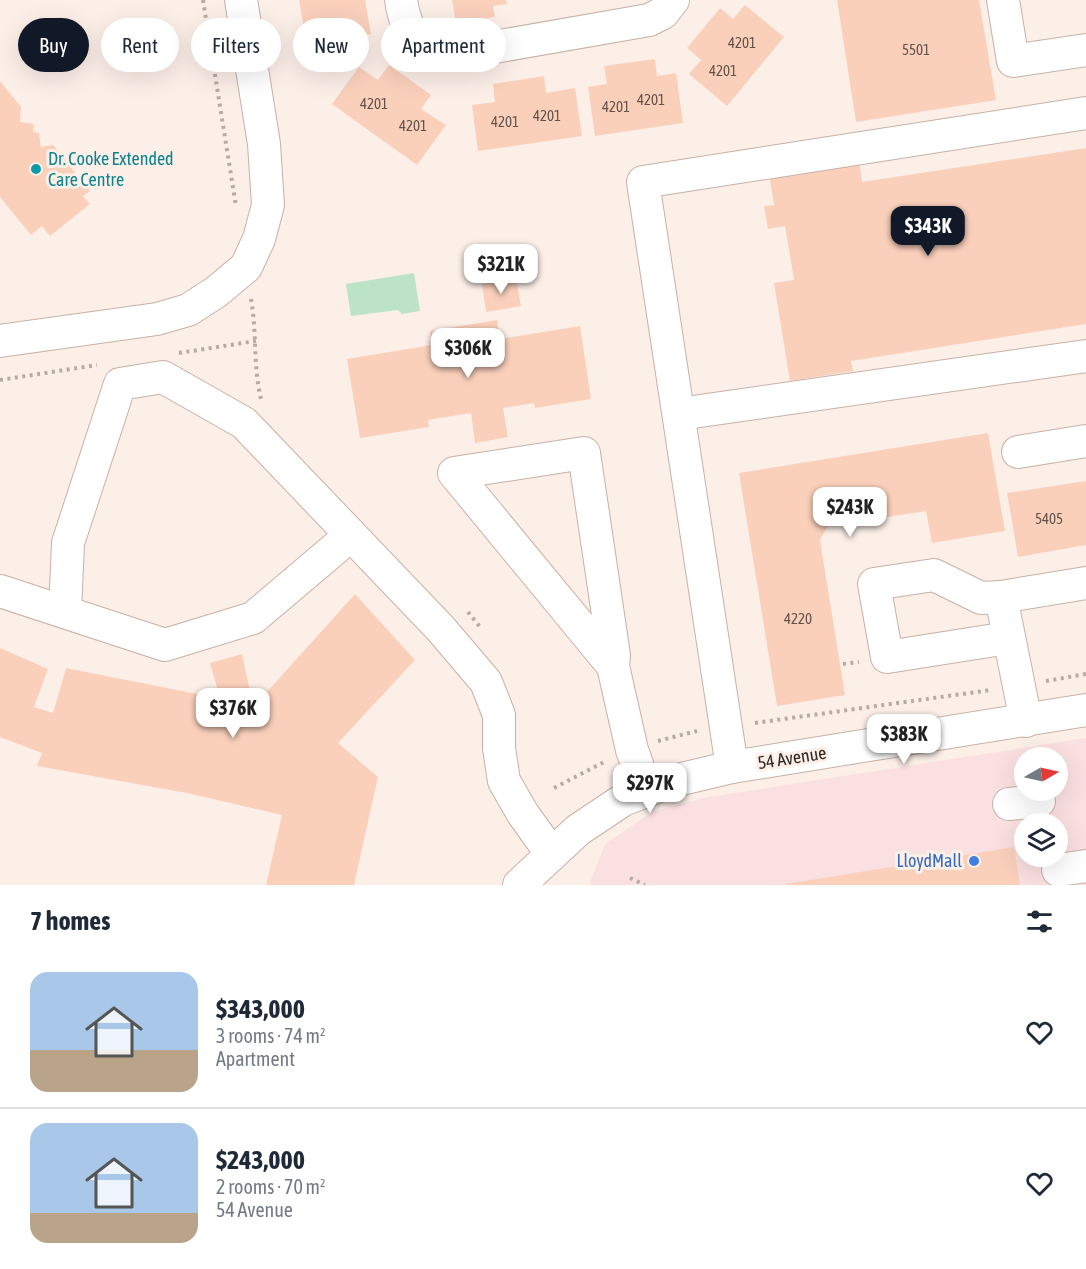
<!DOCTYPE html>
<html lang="en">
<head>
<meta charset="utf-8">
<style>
  body { margin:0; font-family:"Asap Condensed",sans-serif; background:#f2f2f3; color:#1f2937; height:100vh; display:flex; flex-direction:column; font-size:22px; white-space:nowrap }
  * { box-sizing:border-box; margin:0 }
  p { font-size:20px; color:#747a83 }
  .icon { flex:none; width:33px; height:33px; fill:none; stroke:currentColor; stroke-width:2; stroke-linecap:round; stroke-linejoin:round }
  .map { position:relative; height:885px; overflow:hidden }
  .sheet { display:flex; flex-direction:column; background:#fff; flex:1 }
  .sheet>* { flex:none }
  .hud { position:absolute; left:18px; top:18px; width:600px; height:54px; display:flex; gap:12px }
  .needle { width:39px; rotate:81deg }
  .fabs { position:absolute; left:1014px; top:747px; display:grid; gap:12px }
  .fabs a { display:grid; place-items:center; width:54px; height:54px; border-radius:50%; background:#fff; box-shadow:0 6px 24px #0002; font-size:30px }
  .price { position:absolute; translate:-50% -51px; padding:0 14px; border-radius:12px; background:#fff; color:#222; font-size:20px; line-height:39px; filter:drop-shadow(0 2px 3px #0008) }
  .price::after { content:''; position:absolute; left:50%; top:36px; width:18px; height:14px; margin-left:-9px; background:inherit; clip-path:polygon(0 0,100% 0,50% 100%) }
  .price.on { background:#111827; color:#fff }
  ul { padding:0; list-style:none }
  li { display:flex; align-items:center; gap:18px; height:150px; padding:0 30px }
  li+li { border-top:2px solid #e0e1e3 }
  li span { display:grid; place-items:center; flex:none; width:168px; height:120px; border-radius:18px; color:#555 }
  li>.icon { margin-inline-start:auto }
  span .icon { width:72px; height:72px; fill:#fffc; stroke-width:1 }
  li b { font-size:26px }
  h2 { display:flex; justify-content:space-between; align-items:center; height:72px; padding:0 30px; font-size:26px }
  .chip { padding:0 21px; border-radius:27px; background:#fff; box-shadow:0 6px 24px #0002; font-size:21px; line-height:54px }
  .chip.on { background:#111827; color:#fff }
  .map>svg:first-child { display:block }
  .commercial { fill:#fbe0e2; fill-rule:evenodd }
  .green { fill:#bde3c6 }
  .building { fill:#fad0bb }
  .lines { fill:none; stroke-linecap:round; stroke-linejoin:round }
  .minor-casing { stroke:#c7b1a6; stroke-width:34 }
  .path { stroke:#b7aba5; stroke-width:4; stroke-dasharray:3 4.5; stroke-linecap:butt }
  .minor { stroke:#fff; stroke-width:32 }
  .culture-dot { fill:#0f9aa8; stroke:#fcefe8; stroke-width:2 }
  .shop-dot { fill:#3f7fe0; stroke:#fcefe8; stroke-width:2 }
  .labels { text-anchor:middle; stroke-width:6; stroke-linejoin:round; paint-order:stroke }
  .number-label { font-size:15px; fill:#63534a }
  .culture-label { font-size:18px; fill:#0d838f; stroke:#fcefe8; text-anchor:start }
  .street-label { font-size:18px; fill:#312925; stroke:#fcefe8 }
  .shop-label { font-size:18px; fill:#366cbe; stroke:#fcefe8; text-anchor:end }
</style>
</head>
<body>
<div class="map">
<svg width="1086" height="885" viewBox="0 0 1086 885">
  <rect width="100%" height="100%" fill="#fcefe8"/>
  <!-- commercial -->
  <path class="commercial" d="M1086 738V885H589L605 844 652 812 703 798ZM1024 758H1058V790H1024ZM1024 824H1058V856H1024Z"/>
  <!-- green -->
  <path class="green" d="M414 273 420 311 402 314 398 310 351 316 346 284Z"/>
  <!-- building -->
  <g class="building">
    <path d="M299 0H365L371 34 348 38 350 54 310 61Z"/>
    <path d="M452 0H506L507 4 493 6 495 17 456 23Z"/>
    <path d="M837 0H979L996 100 856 122Z"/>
    <path d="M745 5 784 37 727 106 689 74 701 60 687 48 720 8 733 19Z"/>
    <path d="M655 59 657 76 676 73 683 123 595 136 588 87 607 84 604 66Z"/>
    <path d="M389 65 431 95 421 109 446 125 417 165 332 104 359 67 378 80Z"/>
    <path d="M544 76 546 93 575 88 582 136 478 151 472 105 495 102 493 84Z"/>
    <path d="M0 81 21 107 20 122 34 124 33 132 39 133 41 147 53 145 90 191 83 196 90 204 50 236 42 226 31 235 0 197Z"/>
    <path d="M1086 148V324L851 361 853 371 790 381 774 283 794 280 785 226 768 229 764 206 774 205 769 173 859 159 862 182Z"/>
    <path d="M516 278 521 306 486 312 482 284Z"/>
    <path d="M497 320 500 339 580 326 591 399 535 408 534 403 503 408 508 437 475 443 471 413 428 420 429 427 360 438 347 359 432 345 430 331Z"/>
    <path d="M988 433 1005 531 932 543 926 511 828 526 820 540 845 695 777 706 739 473Z"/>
    <path d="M1086 481V545L1018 557 1007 493Z"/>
    <path d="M355 594 415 660 338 743 378 777 354 885H266L282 815 187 793 37 766 42 753 0 737V648L48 669 34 707 53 713 66 668 212 697 217 688 210 663 242 654 251 696 265 694Z"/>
    <path d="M1014 847 1020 885H786V884Z"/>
  </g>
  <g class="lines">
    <!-- minor casing -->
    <g class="minor-casing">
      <g id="minor">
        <path d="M401 0C406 37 423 51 460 53L649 20 663 13 673 0"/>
        <path d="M1003 0 1013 61 1086 50"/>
        <path d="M0 341 157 319 188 310 216 292 246 267 259 239 268 205 264 144 241 0"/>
        <path d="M679 414 1086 356"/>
        <path d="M1018 452 1086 441"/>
        <path d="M0 591 165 645 253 618 351 535"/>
        <path d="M1001 597 981 598 934 575 874 584 887 657 1008 638"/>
        <path d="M65 612 68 543 120 384 163 377 244 423 441 629 486 682 499 715V748L504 781 523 814 551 853"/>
        <path d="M613 666 454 473 584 453 614 655 613 666 632 750 646 789"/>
        <path d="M1026 721 1001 597 1086 583"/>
        <path d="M732 767 643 182 1086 113"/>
        <path d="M1009 804 1039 801"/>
        <path d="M1058 870 1086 866"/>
        <path d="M519 885 578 830 623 800 669 782 732 767 1086 710"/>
      </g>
    </g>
    <!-- path -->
    <g class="path">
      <path d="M203 0 236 206"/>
      <path d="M251 299C257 332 253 366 261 399"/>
      <path d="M179 353 256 341"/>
      <path d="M0 380 97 365"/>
      <path d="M468 612 480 627"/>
      <path d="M843 664 859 662"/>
      <path d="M1046 681 1086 674"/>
      <path d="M755 723 991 690"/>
      <path d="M658 741 697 731"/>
      <path d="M554 788 606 761"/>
      <path d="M630 878 645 885"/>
    </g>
    <!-- minor -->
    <use href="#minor" class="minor"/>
  </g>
  <!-- markers -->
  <circle class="culture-dot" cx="36" cy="169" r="6"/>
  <circle class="shop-dot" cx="974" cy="861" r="6"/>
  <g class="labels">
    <!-- number labels -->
    <g class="number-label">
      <text x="742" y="48">4201</text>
      <text x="916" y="55">5501</text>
      <text x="723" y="76">4201</text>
      <text x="651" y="105">4201</text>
      <text x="374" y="109">4201</text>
      <text x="616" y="112">4201</text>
      <text x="547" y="121">4201</text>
      <text x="505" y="127">4201</text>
      <text x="413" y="131">4201</text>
      <text x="1049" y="524">5405</text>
      <text x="798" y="624">4220</text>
    </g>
    <!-- culture labels -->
    <g class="culture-label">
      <text x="48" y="165">Dr. Cooke Extended<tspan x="48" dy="21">Care Centre</tspan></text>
    </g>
    <!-- street labels -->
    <g class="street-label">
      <text transform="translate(792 758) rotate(-9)" y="6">54 Avenue</text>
    </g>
    <!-- shop labels -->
    <g class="shop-label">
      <text x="962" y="867">LloydMall</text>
    </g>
  </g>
</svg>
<div class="fabs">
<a><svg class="needle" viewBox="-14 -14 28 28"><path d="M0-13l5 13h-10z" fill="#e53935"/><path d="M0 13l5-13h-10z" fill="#747a83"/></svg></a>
<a><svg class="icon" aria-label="layers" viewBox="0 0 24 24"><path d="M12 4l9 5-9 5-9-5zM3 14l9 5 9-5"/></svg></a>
</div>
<b class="price on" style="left:928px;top:257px">$343K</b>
<b class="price" style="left:501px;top:295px">$321K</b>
<b class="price" style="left:468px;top:379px">$306K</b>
<b class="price" style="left:850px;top:538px">$243K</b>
<b class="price" style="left:233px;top:739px">$376K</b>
<b class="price" style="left:904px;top:765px">$383K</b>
<b class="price" style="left:650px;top:814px">$297K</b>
<div class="hud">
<a class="chip on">Buy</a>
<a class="chip">Rent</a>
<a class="chip">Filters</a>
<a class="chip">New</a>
<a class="chip">Apartment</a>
</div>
</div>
<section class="sheet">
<h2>7 homes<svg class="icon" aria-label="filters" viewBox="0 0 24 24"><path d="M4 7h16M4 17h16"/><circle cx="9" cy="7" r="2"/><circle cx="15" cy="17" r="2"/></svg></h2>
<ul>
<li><span style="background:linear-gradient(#a9c7e8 65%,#b9a48a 0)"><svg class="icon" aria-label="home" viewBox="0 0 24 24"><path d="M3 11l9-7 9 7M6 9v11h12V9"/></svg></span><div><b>$343,000</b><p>3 rooms · 74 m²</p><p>Apartment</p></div><svg class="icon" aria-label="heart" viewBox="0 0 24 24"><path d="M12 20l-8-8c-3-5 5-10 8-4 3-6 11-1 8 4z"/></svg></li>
<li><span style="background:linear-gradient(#a9c7e8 75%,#b9a48a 0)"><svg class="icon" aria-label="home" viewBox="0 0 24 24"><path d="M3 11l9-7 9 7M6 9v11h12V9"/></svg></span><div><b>$243,000</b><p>2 rooms · 70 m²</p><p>54 Avenue</p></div><svg class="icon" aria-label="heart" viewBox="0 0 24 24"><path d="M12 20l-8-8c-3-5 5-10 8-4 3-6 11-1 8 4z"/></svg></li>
</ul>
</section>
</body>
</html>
